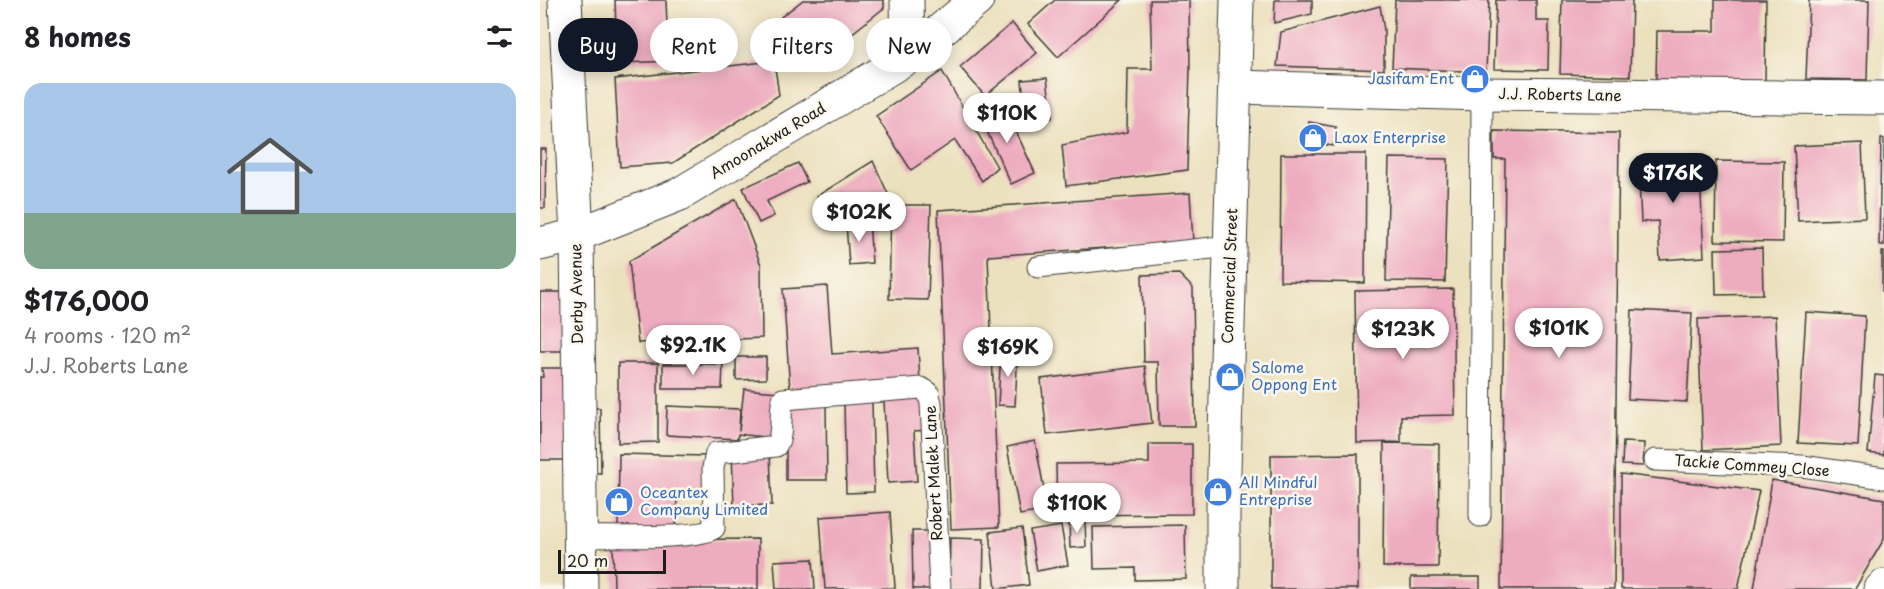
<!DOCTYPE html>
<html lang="en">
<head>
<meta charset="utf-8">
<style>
  body { margin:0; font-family:"Playpen Sans",sans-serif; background:#f2f2f2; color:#202124; height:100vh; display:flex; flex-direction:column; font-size:22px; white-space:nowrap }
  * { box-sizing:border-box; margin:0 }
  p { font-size:20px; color:#757577 }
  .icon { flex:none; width:33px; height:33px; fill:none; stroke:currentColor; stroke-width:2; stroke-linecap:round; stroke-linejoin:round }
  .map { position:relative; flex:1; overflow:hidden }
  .side { display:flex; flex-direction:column; background:#fff; width:540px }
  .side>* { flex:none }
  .top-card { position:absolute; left:18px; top:18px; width:570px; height:54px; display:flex; gap:12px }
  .scale { position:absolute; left:18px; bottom:15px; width:108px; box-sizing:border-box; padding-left:6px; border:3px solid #1c1c1c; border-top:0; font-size:16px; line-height:21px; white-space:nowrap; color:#1c1c1c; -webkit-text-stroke:4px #fbf7ec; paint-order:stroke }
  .price { position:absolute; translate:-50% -51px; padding:0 14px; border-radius:21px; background:#fff; color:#222; font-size:20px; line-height:39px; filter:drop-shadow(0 2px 3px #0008) }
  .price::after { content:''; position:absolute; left:50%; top:36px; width:18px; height:14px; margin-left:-9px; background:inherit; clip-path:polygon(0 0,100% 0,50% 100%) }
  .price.active { background:#111827; color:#fff }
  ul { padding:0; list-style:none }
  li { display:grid; align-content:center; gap:12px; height:318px; padding:0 24px }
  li+li { border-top:2px solid #e0e0e0 }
  li span { display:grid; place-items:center; height:186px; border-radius:18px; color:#555 }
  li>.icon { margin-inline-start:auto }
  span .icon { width:108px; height:108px; fill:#fffc; stroke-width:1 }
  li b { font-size:26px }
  h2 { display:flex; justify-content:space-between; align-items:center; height:72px; padding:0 24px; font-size:26px }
  .tag { padding:0 21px; border-radius:27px; background:#fff; box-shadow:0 3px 15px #0003; font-size:21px; line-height:54px }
  .tag.active { background:#111827; color:#fff }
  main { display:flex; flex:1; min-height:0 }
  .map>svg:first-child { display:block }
  .building { fill:#eeacc0 }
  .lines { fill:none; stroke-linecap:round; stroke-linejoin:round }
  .service-casing { stroke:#3b3a34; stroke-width:23 }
  .minor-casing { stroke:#3b3a34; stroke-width:35 }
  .tertiary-casing { stroke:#3b3a34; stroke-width:35 }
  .service { stroke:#fff; stroke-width:21 }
  .minor { stroke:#fff; stroke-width:33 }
  .tertiary { stroke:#fff; stroke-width:33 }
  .labels { text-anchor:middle; stroke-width:5; stroke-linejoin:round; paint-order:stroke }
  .shop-label { font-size:15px; fill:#366cbe; stroke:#fbf7ec; text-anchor:start }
  .street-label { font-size:15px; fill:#1c1c1c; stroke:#fbf7ec }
</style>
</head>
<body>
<main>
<section class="side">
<h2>8 homes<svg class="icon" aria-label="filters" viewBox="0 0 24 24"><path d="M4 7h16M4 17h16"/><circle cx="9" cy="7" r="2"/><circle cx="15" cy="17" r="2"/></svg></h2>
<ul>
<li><span style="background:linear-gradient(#a9c7e8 70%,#7fa58c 0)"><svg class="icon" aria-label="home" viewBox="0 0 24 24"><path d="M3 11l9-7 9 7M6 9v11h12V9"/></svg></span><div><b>$176,000</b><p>4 rooms · 120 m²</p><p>J.J. Roberts Lane</p></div></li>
</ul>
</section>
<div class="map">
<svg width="1344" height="589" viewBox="0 0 1344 589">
  <rect width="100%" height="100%" fill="#fbf7ec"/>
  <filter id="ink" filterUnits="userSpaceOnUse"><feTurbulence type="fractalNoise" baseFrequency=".0167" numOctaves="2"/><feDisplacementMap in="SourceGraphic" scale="12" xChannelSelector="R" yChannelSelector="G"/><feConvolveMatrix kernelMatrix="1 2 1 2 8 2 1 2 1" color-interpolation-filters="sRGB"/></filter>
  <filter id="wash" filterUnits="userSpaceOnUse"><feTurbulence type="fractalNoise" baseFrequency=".008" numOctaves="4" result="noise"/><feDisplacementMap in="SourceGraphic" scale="24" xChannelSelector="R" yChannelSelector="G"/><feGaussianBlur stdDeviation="1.35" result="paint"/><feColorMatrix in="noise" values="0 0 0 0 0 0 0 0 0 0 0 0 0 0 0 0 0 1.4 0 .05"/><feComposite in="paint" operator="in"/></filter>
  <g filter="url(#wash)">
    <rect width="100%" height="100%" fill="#ece1bf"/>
    <g id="blocks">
      <!-- building -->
      <g class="building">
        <path d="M75 0H126L127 27 138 26 139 61 77 63Z"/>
        <path d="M263 0H344V8L276 62 241 17Z"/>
        <path d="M515 0H582L518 57 488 24Z"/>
        <path d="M610 0H649L650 68 647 170 526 186 522 145 587 132 588 69H612Z"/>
        <path d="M735 0H772V14L734 23Z"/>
        <path d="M855 0H949L946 72 852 68Z"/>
        <path d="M956 0H996V21H1009L1008 70 954 69Z"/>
        <path d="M1022 0H1092L1090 76 1020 74Z"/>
        <path d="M1175 0H1226L1225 81 1116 79 1117 31H1175Z"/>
        <path d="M1269 0H1329L1327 80 1266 79Z"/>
        <path d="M840 6 844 30V70L737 66 741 32Z"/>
        <path d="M472 23 497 53 445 96 420 67Z"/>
        <path d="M234 61 239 95 133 163 80 167 75 79Z"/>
        <path d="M402 71 457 167 442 181 415 140 371 170 336 116Z"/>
        <path d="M507 78 512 118 486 121 482 80Z"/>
        <path d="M464 105 495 173 471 184 440 116Z"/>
        <path d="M769 122 796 127 793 146 766 142Z"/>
        <path d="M954 131 1079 133 1074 589H961L965 159H954Z"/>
        <path d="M1341 139H1344V245H1339Z"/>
        <path d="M1322 143 1325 218 1258 221 1254 146Z"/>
        <path d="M0 149H6L5 208H0Z"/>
        <path d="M741 154H826L825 283 740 281Z"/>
        <path d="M1159 155 1164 257 1120 260 1118 221 1101 222 1098 158Z"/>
        <path d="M849 158 908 159 905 282 846 281Z"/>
        <path d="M333 161 349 196 293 230 277 196Z"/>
        <path d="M1176 161 1244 162 1243 242 1175 241Z"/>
        <path d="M258 163 267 182 227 201 234 216 219 223 203 188Z"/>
        <path d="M650 193 653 242 448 256 459 527 411 529 398 210Z"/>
        <path d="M196 199 221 265 222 338 98 343 89 261Z"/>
        <path d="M351 205H391L388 300 349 299Z"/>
        <path d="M329 221 332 263 309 265 306 223Z"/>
        <path d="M1222 248 1223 294 1176 295 1175 249Z"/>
        <rect x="1342" y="252" width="2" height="39"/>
        <path d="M639 274 653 288 655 426H619L618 362H604L602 275Z"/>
        <path d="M287 286 292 354 378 348 380 381 250 390 243 289Z"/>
        <path d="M913 289 915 415 861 416V442L817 443 815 291Z"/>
        <rect x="0" y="292" width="33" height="59"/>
        <path d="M1092 310 1152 313 1147 402 1088 399Z"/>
        <path d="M1266 312 1325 316 1318 446 1258 443Z"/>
        <path d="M1235 316 1241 446 1163 450 1158 319Z"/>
        <path d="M461 349 478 350 475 406 458 405Z"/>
        <path d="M196 357H226V379L196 380Z"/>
        <path d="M78 363H118V442L78 443Z"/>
        <path d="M123 364H183L182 389H123Z"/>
        <path d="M605 366 612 423 507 435 501 379Z"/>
        <path d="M2 368H33V460H0V377H3Z"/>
        <path d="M1335 375 1344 376V455L1328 453Z"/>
        <path d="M204 389 238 392 233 438 198 434V439L126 435 127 406 200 409 199 431Z"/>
        <path d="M386 398 387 430 374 431 377 481 348 483 344 401Z"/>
        <path d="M332 402 334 492 306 493 304 403Z"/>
        <path d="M286 405 287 480H246V406Z"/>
        <path d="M45 408H60L61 473H46Z"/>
        <path d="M495 441 508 510 480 515 467 447Z"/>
        <path d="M1083 442 1104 443 1103 466 1082 465Z"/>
        <path d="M844 443 899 444 898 567H843Z"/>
        <path d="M609 444H652V514L517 515 516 464 609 463Z"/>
        <path d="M230 452 232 505 194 506 192 453Z"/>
        <path d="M79 454 166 456V494L137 493 136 534H78Z"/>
        <path d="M818 454V589H731V455Z"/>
        <path d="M1081 474 1219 491 1198 589H1081Z"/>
        <path d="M1232 480 1344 499V539L1315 589H1214Z"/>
        <path d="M350 512 355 588 285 589 280 517Z"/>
        <path d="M545 520 546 547 530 548 529 521Z"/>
        <path d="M645 525 646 579 595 580V568L554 569 553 527Z"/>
        <path d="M521 526 528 565 497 571 490 531Z"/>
        <path d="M482 528 489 585 456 589 450 532Z"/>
        <path d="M372 531H397L398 589H373Z"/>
        <path d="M410 538 444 539 443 589H409Z"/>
        <path d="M218 539V589H74L73 540Z"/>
        <path d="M273 559 275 589H236L234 561Z"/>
        <rect x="871" y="577" width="69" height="12"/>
      </g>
    </g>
  </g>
  <g filter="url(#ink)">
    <use href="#blocks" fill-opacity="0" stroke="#3b3a34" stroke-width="1.5"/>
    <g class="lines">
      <!-- service casing -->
      <g class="service-casing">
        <g id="service">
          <path d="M498 267 690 246"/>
          <path d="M1115 460 1262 466 1344 478"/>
          <path d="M940 516 942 94"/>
          <path d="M40 537C63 536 160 540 174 528L173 468 176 453 236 446C244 434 239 413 243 399L381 388 388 392 391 403 400 589"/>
        </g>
      </g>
      <!-- minor casing -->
      <g class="minor-casing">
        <g id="minor">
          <path d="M367 0 368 57"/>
          <path d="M696 87 942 94 1344 98"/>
          <path d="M1341 589 1344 586"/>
        </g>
      </g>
      <!-- tertiary casing -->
      <g class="tertiary-casing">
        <g id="tertiary">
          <path d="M25 0 37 235 41 589"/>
          <path d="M0 244 37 235 140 194 368 57 437 0"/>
          <path d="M683 589V507L697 0"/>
        </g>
      </g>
      <!-- service -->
      <use href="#service" class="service"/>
      <!-- minor -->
      <use href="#minor" class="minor"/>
      <!-- tertiary -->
      <use href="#tertiary" class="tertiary"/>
    </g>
  </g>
  <!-- icons -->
  <defs>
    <g id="shop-disc" transform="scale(1.5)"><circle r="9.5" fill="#3f7fe0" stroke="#fbf7ec"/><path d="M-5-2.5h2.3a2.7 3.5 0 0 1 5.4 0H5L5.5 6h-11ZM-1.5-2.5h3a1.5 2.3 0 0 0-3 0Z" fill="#fff"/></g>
  </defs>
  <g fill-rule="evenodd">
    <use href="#shop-disc" x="935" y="79"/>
    <use href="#shop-disc" x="773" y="138"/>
    <use href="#shop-disc" x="690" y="377"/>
    <use href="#shop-disc" x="678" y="492"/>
    <use href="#shop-disc" x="79" y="502"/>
  </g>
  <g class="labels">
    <!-- shop labels -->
    <g class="shop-label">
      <text x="914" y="84" text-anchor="end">Jasifam Ent</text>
      <text x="794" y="143">Laox Enterprise</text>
      <text x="711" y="373">Salome<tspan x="711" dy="17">Oppong Ent</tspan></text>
      <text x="699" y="488">All Mindful<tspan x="699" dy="17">Entreprise</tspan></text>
      <text x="100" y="498">Oceantex<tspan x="100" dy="17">Company Limited</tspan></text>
    </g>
    <!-- street labels -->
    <g class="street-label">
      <text transform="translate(1020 95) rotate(1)" y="5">J.J. Roberts Lane</text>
      <text transform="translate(228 141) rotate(-31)" y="5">Amoonakwa Road</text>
      <text transform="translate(690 276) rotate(-88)" y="5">Commercial Street</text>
      <text transform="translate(37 294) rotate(-91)" y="5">Derby Avenue</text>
      <text transform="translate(1212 466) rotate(4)" y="5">Tackie Commey Close</text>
      <text transform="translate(394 473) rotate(-93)" y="5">Robert Malek Lane</text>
    </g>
  </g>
</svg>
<div class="scale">20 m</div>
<b class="price" style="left:467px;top:144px">$110K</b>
<b class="price active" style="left:1133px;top:204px">$176K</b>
<b class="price" style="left:319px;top:243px">$102K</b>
<b class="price" style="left:1019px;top:359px">$101K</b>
<b class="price" style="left:863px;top:360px">$123K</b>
<b class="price" style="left:153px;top:376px">$92.1K</b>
<b class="price" style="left:468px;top:378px">$169K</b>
<b class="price" style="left:537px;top:534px">$110K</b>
<div class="top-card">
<a class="tag active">Buy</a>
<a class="tag">Rent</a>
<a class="tag">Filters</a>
<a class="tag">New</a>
</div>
</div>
</main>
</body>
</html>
